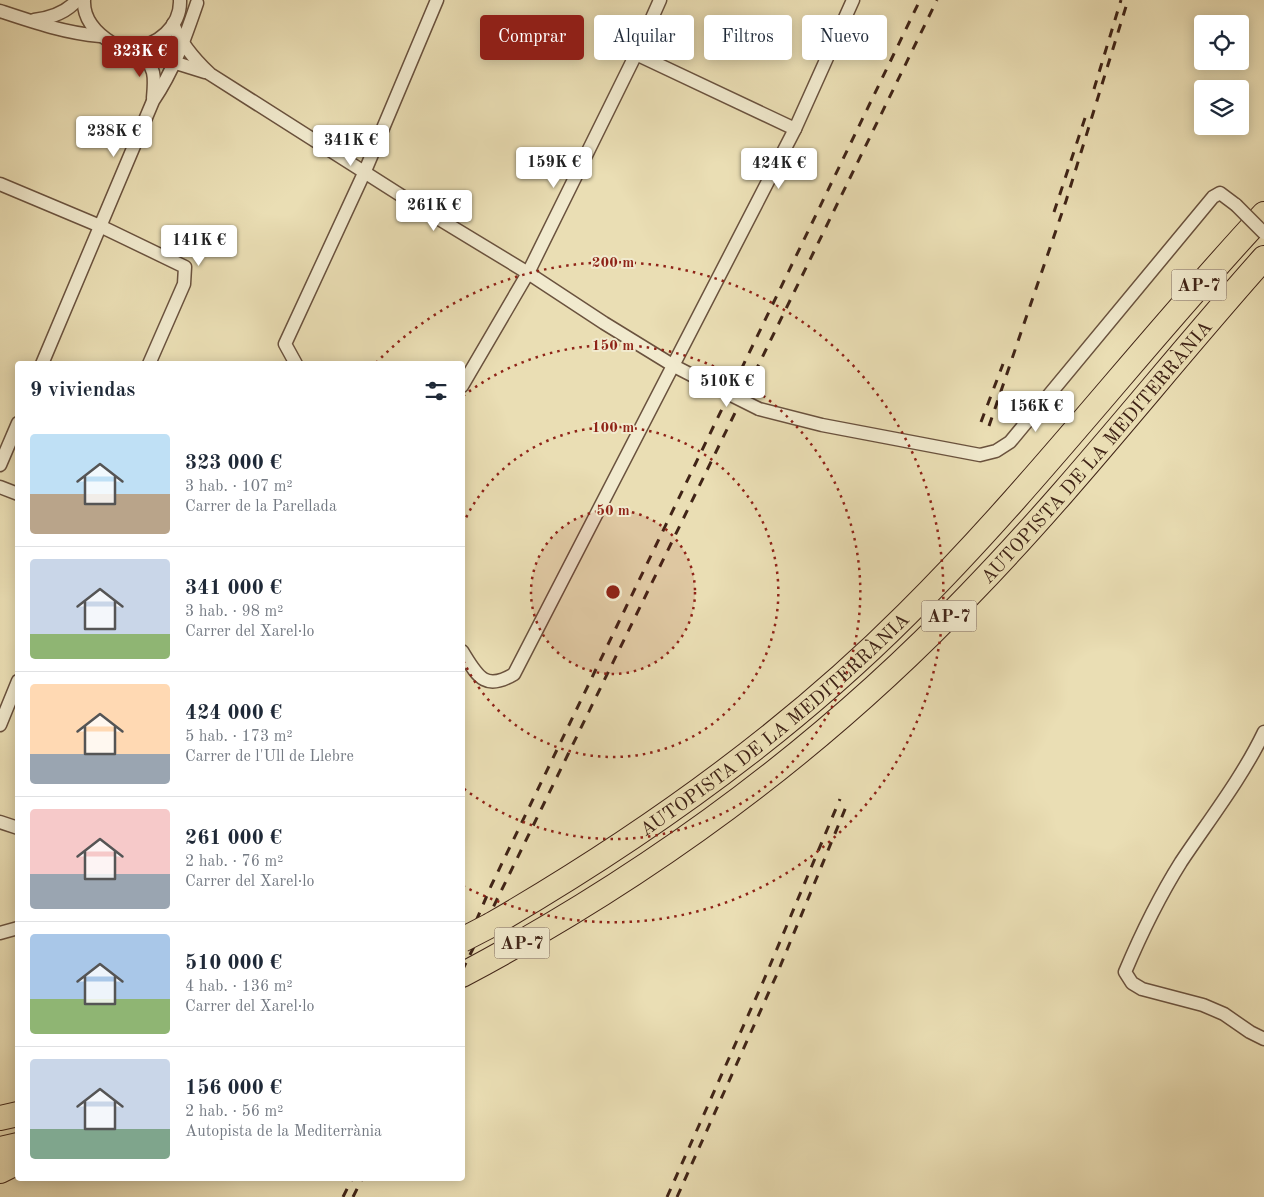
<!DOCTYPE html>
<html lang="es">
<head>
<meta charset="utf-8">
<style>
  body { margin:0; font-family:"Old Standard TT",serif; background:#f2f2f3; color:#1f2937; height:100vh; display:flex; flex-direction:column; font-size:19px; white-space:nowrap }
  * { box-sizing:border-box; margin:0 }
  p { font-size:16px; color:#747a83 }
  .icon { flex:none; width:28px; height:28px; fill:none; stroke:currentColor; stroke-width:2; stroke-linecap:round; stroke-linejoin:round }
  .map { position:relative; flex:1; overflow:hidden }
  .details { position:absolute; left:15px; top:361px; width:450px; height:820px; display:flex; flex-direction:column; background:#fff; border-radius:5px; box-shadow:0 2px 12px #0003 }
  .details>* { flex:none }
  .guide { position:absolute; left:480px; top:15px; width:475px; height:45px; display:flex; gap:10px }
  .fabs { position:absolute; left:1194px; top:15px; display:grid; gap:10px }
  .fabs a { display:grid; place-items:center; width:55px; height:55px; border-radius:5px; background:#fff; box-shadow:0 2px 12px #0003; font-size:25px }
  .price { position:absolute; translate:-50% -42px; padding:0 11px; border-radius:5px; background:#fff; color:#222; font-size:16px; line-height:32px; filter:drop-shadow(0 1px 2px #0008) }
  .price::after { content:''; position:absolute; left:50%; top:30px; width:15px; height:11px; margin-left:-8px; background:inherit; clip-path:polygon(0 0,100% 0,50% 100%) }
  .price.selected { background:#8f2418; color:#fff }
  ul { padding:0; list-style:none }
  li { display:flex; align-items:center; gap:15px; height:125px; padding:0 15px }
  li+li { border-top:1px solid #e0e1e3 }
  li span { display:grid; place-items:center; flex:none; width:140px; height:100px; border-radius:5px; color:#555 }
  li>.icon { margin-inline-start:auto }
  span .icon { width:60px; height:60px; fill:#fffc; stroke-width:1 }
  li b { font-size:21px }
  h2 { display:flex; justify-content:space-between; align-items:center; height:60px; padding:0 15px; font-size:21px }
  .pill { padding:0 18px; border-radius:5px; background:#fff; box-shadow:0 2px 12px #0003; font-size:18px; line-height:45px }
  .pill.selected { background:#8f2418; color:#fff }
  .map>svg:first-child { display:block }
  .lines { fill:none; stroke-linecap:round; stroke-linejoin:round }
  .minor-casing { stroke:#6a523e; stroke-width:15 }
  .motorway-casing { stroke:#402417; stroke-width:26 }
  .minor { stroke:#f1eace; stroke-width:12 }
  .motorway { stroke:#eadeb4; stroke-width:24 }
  .rail { stroke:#402417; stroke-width:3; stroke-dasharray:9 9; stroke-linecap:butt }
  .minor-bridge-casing { stroke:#6a523e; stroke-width:15; stroke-linecap:butt }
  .motorway-bridge-casing { stroke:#402417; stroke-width:26; stroke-linecap:butt }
  .minor-bridge { stroke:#f1eace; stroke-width:12 }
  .motorway-bridge { stroke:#eadeb4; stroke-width:24 }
  .ring { fill:none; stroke:#8f2418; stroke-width:2.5; stroke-dasharray:2.5 5 }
  .labels { text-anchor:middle; stroke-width:4; stroke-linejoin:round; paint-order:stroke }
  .shield { fill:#f1eace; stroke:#755f4e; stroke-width:1 }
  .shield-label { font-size:18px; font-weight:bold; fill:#402417 }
  .street-label { font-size:19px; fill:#402417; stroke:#f1eace }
  .centre { fill:#8f2418; stroke:#f1eace; stroke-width:2.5 }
  .ring-label { font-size:15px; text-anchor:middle; font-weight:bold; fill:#8f2418; stroke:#f1eace; stroke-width:4; stroke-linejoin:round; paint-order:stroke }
</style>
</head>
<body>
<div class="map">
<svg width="1264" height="1197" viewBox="0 0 1264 1197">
  <rect width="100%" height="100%" fill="#eadeb4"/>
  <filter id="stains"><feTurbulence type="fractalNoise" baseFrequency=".004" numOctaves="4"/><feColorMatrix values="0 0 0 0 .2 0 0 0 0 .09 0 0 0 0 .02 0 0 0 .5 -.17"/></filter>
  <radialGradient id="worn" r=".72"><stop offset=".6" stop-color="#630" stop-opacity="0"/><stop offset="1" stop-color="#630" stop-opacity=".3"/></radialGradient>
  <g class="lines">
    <!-- minor casing -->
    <g class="minor-casing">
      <g id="minor">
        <path d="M84 0C83 20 96 33 112 43L205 72"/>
        <path d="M0 11C33 22 65 33 100 36"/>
        <path d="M34 20C50 18 66 13 77 0"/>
        <path d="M173 24C181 44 194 59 210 74L416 205 528 273 604 323 674 366 707 383"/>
        <path d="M132 47C157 47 181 26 180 0"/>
        <path d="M138 52C156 66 155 77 153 98"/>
        <path d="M636 54 795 129"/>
        <path d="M0 184 100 226 185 267 184 284 149 364"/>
        <path d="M42 364 153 101C174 70 185 38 197 3"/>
        <path d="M296 364 285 344 365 171 437 0"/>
        <path d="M462 386 528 273 636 54 660 0"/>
        <path d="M759 409 822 425 980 455 996 451 1010 442 1213 197 1220 193 1236 205"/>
        <path d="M0 465 18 423"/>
        <path d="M0 487 18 494"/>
        <path d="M462 651C477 675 484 692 514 674L795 129 853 0"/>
        <path d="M0 725 18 681"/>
        <path d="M1264 732C1242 778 1209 820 1181 862 1159 897 1141 934 1125 972L1132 983 1142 989 1203 1005 1224 1014 1250 1032 1264 1039"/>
        <path d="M0 822 18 828"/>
        <path d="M0 933 18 928"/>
      </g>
    </g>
    <!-- motorway casing -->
    <g class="motorway-casing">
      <g id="motorway">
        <path id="s1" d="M491 925C641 838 784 737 907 614 1034 488 1142 345 1264 214"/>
        <path id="s2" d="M462 975C652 874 822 749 970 594 1074 487 1165 369 1264 258"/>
        <path d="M0 1118 18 1114"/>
        <path d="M0 1149 18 1145"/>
        <path d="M0 1171 18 1162"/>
      </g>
    </g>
    <!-- minor -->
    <use href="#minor" class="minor"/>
    <!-- motorway -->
    <use href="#motorway" class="motorway"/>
    <!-- rail -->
    <g class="rail">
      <path d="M1094 89 1121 0"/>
      <path d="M1054 212 1086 115"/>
      <path d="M981 422 1003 364"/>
      <path d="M989 426 1066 201 1128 0"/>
      <path d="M462 954 491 886 920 0"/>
      <path d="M462 971 937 0"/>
      <path d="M343 1197 352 1179"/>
      <path d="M353 1197 362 1179"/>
      <path d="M667 1197 763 982 840 799"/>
      <path d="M677 1197 777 974 848 802"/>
    </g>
    <!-- minor-bridge casing -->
    <g class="minor-bridge-casing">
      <g id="minor-bridge">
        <path d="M1236 205 1264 233"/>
        <path d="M707 383 759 409"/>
      </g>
    </g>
    <!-- motorway-bridge casing -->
    <g class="motorway-bridge-casing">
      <path id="motorway-bridge" d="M462 940 491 925"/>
    </g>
    <!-- minor-bridge -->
    <use href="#minor-bridge" class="minor-bridge"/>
    <!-- motorway-bridge -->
    <use href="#motorway-bridge" class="motorway-bridge"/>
  </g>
  <!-- distance rings -->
  <circle cx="613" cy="592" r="82" fill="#8f2418" fill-opacity=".12"/>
  <g class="ring">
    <circle cx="613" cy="592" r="82"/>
    <path d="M463 524A165 165 0 1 1 463 660"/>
    <path d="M463 396A247 247 0 1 1 463 788"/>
    <path d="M376 363A330 330 0 1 1 463 886"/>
  </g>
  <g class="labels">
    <!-- shield labels -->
    <g class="shield">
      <rect x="1171.5" y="269.5" width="55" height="31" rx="4"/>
      <rect x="921.5" y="600.5" width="55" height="31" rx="4"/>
      <rect x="494.5" y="927.5" width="55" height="31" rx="4"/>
    </g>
    <g class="shield-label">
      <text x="1199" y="291">AP-7</text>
      <text x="949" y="622">AP-7</text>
      <text x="522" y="949">AP-7</text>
    </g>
    <!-- street labels -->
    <g class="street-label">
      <text dy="7" stroke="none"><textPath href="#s2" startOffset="828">AUTOPISTA DE LA MEDITERRÀNIA</textPath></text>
      <text dy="7" stroke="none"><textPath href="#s1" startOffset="348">AUTOPISTA DE LA MEDITERRÀNIA</textPath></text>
    </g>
  </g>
  <circle cx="613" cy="592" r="8" class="centre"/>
  <g class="ring-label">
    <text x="613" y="267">200 m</text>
    <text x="613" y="350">150 m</text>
    <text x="613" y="432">100 m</text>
    <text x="613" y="515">50 m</text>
  </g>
  <rect width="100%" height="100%" filter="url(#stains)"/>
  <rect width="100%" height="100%" fill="url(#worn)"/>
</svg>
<div class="fabs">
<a><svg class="icon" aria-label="locate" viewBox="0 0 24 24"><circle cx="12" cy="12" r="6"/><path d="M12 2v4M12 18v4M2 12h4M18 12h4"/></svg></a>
<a><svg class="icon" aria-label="layers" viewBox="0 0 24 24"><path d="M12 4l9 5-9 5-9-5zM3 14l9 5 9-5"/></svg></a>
</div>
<b class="price selected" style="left:140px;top:78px">323K €</b>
<b class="price" style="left:114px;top:158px">238K €</b>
<b class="price" style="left:351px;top:167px">341K €</b>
<b class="price" style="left:554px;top:189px">159K €</b>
<b class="price" style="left:779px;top:190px">424K €</b>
<b class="price" style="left:434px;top:232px">261K €</b>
<b class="price" style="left:199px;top:267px">141K €</b>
<b class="price" style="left:727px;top:408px">510K €</b>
<b class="price" style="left:1036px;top:433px">156K €</b>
<div class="guide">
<a class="pill selected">Comprar</a>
<a class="pill">Alquilar</a>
<a class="pill">Filtros</a>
<a class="pill">Nuevo</a>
</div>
<section class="details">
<h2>9 viviendas<svg class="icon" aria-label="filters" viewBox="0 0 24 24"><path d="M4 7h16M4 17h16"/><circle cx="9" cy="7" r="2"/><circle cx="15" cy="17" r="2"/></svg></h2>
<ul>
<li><span style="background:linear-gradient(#bfe0f5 60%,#b9a48a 0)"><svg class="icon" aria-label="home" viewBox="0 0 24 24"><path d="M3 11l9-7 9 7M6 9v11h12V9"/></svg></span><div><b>323 000 €</b><p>3 hab. · 107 m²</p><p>Carrer de la Parellada</p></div></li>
<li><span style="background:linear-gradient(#c9d6e8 75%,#8fb573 0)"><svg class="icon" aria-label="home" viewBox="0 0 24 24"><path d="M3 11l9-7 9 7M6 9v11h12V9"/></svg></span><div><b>341 000 €</b><p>3 hab. · 98 m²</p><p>Carrer del Xarel·lo</p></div></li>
<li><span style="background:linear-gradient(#ffd9b3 70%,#9aa5b1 0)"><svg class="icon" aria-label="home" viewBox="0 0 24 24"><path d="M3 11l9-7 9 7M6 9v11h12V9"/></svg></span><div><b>424 000 €</b><p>5 hab. · 173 m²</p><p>Carrer de l'Ull de Llebre</p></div></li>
<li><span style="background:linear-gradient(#f6c9c9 65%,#9aa5b1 0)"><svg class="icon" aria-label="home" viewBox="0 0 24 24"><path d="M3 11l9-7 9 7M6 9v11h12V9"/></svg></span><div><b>261 000 €</b><p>2 hab. · 76 m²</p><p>Carrer del Xarel·lo</p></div></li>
<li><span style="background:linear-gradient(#a9c7e8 65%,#8fb573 0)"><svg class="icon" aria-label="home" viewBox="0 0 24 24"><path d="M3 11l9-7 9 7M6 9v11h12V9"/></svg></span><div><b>510 000 €</b><p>4 hab. · 136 m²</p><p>Carrer del Xarel·lo</p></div></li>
<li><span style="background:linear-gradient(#c9d6e8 70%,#7fa58c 0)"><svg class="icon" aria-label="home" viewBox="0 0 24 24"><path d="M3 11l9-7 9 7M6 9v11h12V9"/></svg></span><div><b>156 000 €</b><p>2 hab. · 56 m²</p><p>Autopista de la Mediterrània</p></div></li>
</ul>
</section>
</div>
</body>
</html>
